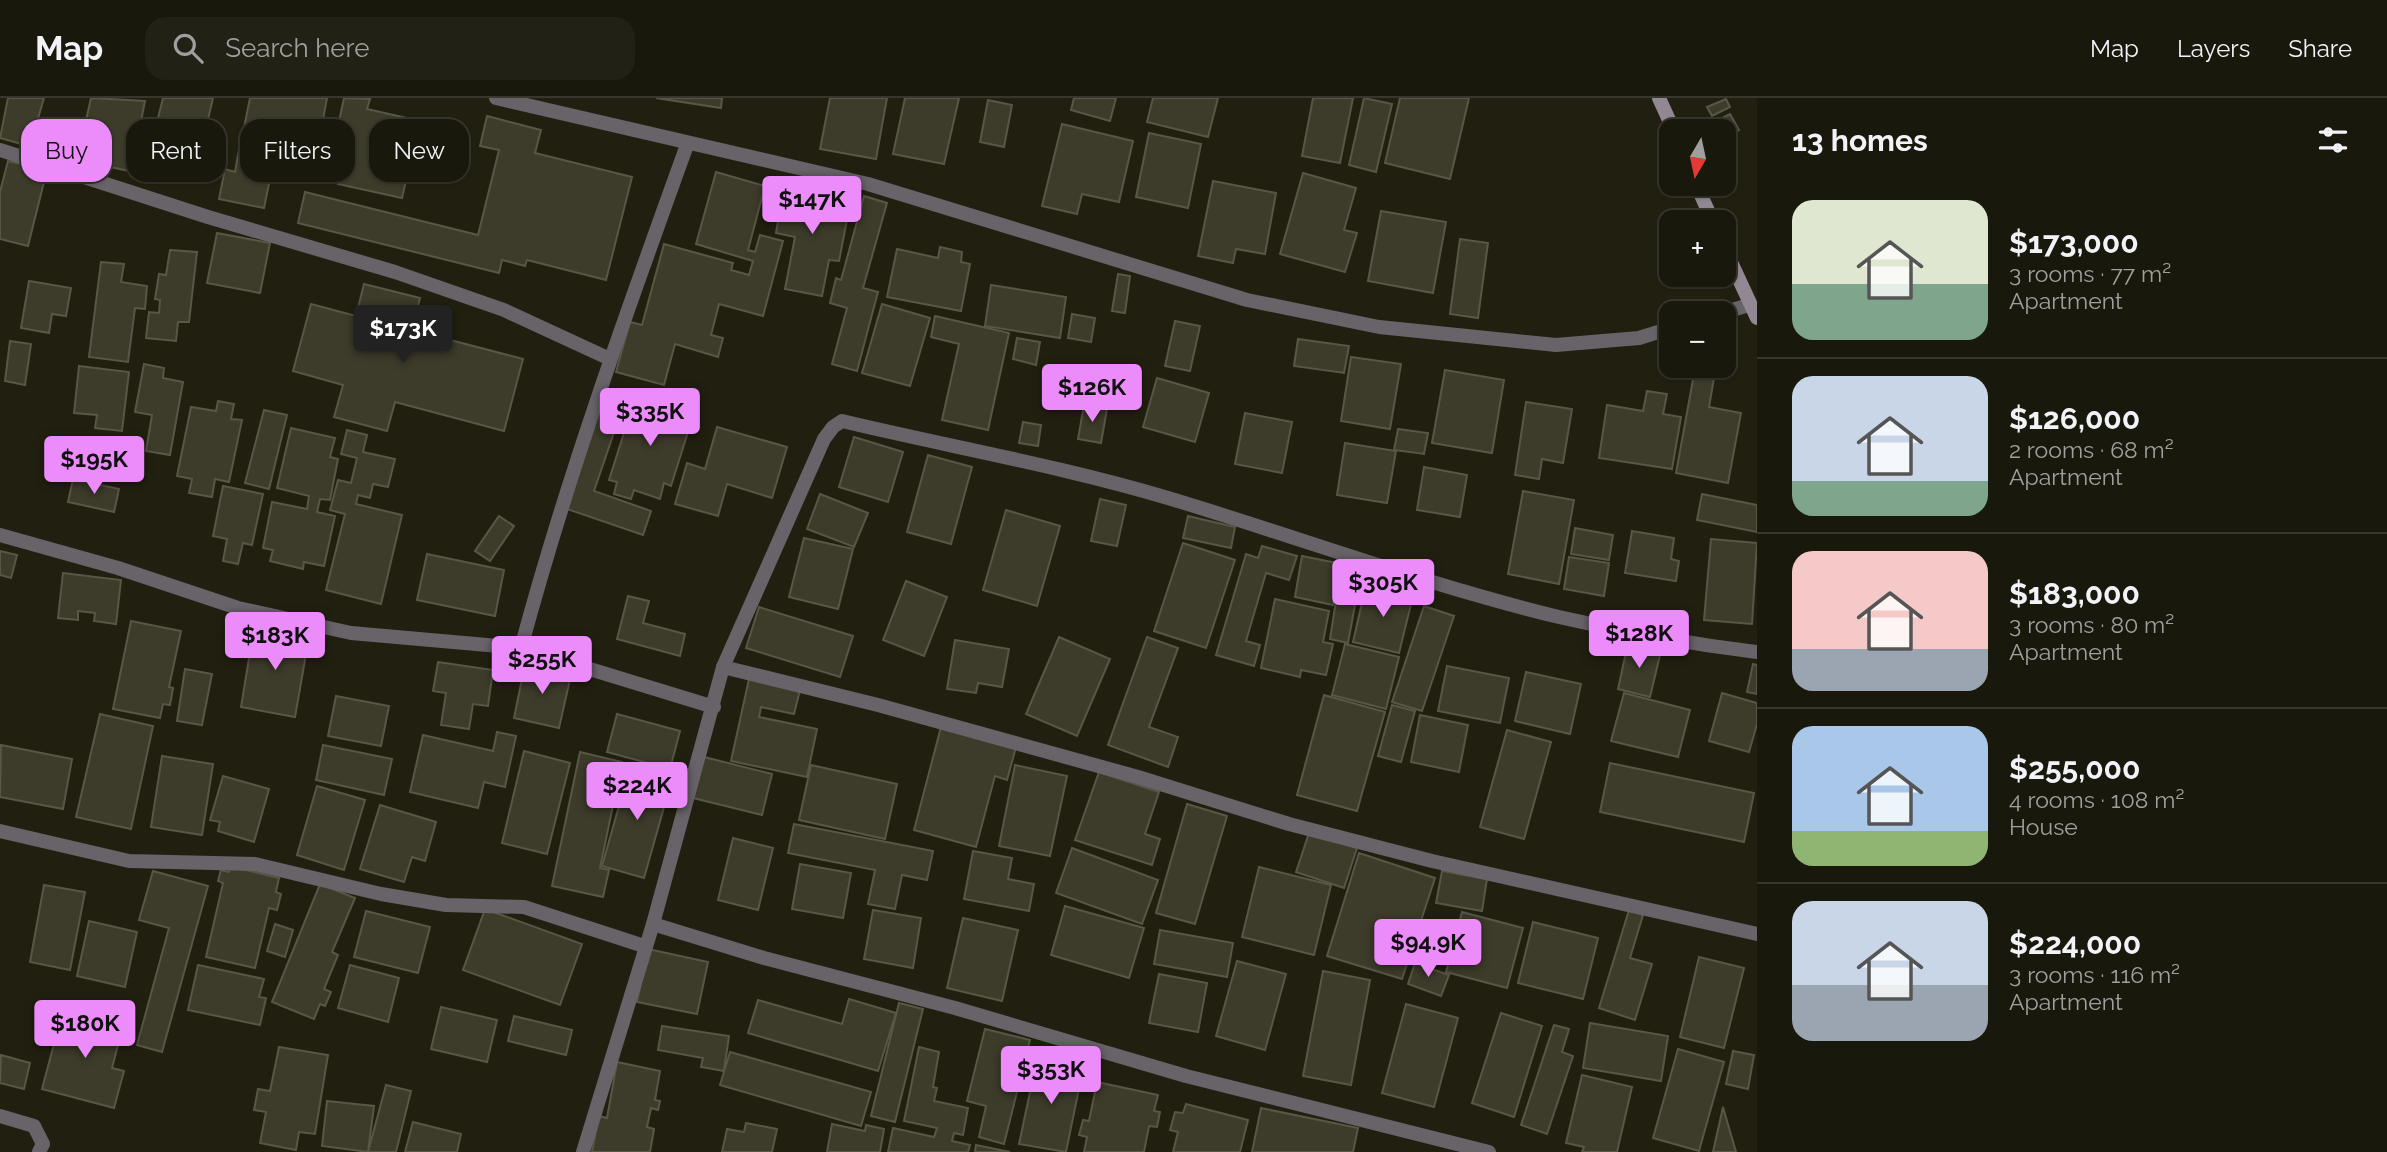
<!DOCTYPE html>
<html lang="en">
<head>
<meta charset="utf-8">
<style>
  body { margin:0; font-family:Raleway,sans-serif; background:#222115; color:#f1f3f6; height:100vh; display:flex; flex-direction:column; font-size:26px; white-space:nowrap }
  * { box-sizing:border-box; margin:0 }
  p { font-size:23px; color:#9fa09d }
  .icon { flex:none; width:38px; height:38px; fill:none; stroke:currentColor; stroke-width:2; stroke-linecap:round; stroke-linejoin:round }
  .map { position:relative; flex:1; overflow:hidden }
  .panel { display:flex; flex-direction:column; background:#19180c; width:630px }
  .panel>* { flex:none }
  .guide { position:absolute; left:21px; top:21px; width:665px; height:63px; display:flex; gap:14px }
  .needle { width:46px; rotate:189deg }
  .buttons { position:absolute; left:1659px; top:21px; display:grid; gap:14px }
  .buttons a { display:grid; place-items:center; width:77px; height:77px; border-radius:14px; background:#19180c; box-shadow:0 2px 5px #0004,0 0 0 2px #37372d; font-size:35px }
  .price { position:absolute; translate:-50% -60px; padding:0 16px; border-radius:7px; background:#ec8cfb; color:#111; font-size:23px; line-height:46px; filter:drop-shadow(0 2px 4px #0008) }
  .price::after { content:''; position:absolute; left:50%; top:42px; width:21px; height:16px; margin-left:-10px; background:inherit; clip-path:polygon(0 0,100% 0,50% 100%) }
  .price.current { background:#222; color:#fff }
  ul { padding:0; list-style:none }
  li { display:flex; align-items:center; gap:21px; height:175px; padding:0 35px }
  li+li { border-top:2px solid #37372d }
  li span { display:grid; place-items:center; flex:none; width:196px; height:140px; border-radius:21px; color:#555 }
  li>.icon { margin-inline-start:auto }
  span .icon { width:84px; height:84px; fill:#fffc; stroke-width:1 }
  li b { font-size:30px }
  h2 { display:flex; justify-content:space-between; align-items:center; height:84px; padding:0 35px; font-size:30px }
  .chip { padding:0 24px; border-radius:21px; background:#19180c; box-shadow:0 2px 5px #0004,0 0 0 2px #37372d; font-size:24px; line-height:63px }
  .chip.current { background:#ec8cfb; color:#111 }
  header { display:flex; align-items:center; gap:42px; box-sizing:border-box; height:98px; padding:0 35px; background:#19180c; border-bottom:2px solid #37372d }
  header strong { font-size:33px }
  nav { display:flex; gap:38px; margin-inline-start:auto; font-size:24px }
  .search { width:490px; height:63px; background:#222115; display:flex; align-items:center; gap:18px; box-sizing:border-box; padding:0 24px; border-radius:21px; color:#9fa09d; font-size:26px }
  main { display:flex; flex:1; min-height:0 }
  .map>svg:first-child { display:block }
  .building { fill:#3d3c2b; stroke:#585745; stroke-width:2 }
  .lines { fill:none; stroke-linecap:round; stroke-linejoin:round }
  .street { stroke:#686269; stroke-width:14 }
  .secondary { stroke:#918893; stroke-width:14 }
</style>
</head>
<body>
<header>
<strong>Map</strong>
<div class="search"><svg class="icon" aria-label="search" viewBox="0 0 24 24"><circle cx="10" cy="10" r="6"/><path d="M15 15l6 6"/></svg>Search here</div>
<nav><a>Map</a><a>Layers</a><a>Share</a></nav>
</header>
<main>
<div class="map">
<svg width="1757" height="1054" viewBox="0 0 1757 1054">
  <rect width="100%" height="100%" fill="#212010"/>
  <!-- building -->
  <g class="building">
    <path d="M8 0H44L37 24 71 34 64 58 0 40Z"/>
    <path d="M91 0 145 3 139 34H143L134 74 77 62Z"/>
    <path d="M163 0H213L201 51 153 40Z"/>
    <path d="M250 0H327L319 43 244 30Z"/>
    <path d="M344 0 370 1 367 11 420 23 402 100 338 86 351 30 338 28Z"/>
    <path d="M656 0H722L721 10Z"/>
    <path d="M830 0H887L876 61 820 51Z"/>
    <path d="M905 0H959L944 66 893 56Z"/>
    <path d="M1074 0H1116L1110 23 1071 12Z"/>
    <path d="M1153 0H1218L1208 39 1147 24Z"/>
    <path d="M1313 0H1353L1340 65 1302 58Z"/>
    <path d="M1364 0 1392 6 1376 74 1349 67Z"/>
    <path d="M1400 0H1469L1450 81 1385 65Z"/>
    <path d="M1726 1 1730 9 1712 18 1707 9Z"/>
    <path d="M988 2 1012 7 1004 49 980 44Z"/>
    <path d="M1730 16 1739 32 1729 37 1720 21Z"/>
    <path d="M487 18 541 32 535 55 632 79 606 182 527 162 525 168 502 162 499 175 298 125 305 94 478 137 499 52 480 48Z"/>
    <path d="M1062 26 1133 43 1119 104 1082 96 1077 116 1042 108Z"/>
    <path d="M242 35 295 45 289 74 260 69 258 83 269 86 264 110 219 101 225 71 235 74Z"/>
    <path d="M1149 35 1201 46 1188 110 1136 99Z"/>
    <path d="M8 63 47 72 28 148 0 141V94Z"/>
    <path d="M716 74 765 88 748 152 755 154 760 137 783 143 763 218 719 206 711 237 723 240 718 259 675 246 664 287 616 274 630 224 642 227 664 146 733 165 731 172 749 177 753 163 696 146Z"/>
    <path d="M1303 75 1356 90 1344 132 1357 135 1345 174 1280 156Z"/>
    <path d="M1213 83 1276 95 1265 156 1236 151 1233 165 1198 158Z"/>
    <path d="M784 89 851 101 839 163 829 162 822 198 785 191 795 139 776 135Z"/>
    <path d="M864 98 887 105 863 190 878 194 857 273 832 266 847 210 830 205 836 180 841 182Z"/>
    <path d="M1381 113 1446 124 1433 195 1368 183Z"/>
    <path d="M217 135 270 145 260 195 207 185Z"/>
    <path d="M1460 141 1488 145 1478 220 1450 216Z"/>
    <path d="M940 149 962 154 961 164 970 166 961 213 887 199 897 151 938 160Z"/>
    <path d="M170 152 197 154 189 224H178L176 243 146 240 149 214 159 215 160 202 155 201 159 176 166 177Z"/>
    <path d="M101 164 124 166 121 184 147 188 145 211 135 210 128 264 89 259Z"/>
    <path d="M1118 176 1130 178 1125 215 1112 213Z"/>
    <path d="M29 183 71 190 66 218 52 216 49 235 21 230Z"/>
    <path d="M364 186 420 200 412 232 523 261 504 333 395 304 387 333 334 319 343 287 293 273 311 206 356 218Z"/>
    <path d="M991 187 1066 199 1060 240 985 228Z"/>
    <path d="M882 206 930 220 910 288 862 275Z"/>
    <path d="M1072 216 1095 220 1091 244 1068 240Z"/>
    <path d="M935 218 1009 235 988 332 942 322 959 246 931 239Z"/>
    <path d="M1175 223 1200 228 1190 273 1165 268Z"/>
    <path d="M1017 240 1040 244 1036 267 1013 261Z"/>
    <path d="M1298 241 1349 248 1344 275 1294 268Z"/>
    <path d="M10 243 31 246 25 287 5 283Z"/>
    <path d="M1351 259 1401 266 1390 331 1341 323Z"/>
    <path d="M144 266 164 270 163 280 183 284 170 357 146 353 152 317 135 314Z"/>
    <path d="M79 268 129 274 122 333 95 330 97 317 74 315Z"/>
    <path d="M1445 272 1504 282 1492 355 1432 345Z"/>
    <path d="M1694 276 1714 280 1709 309 1741 315 1728 385 1676 375Z"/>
    <path d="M1157 280 1209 295 1195 344 1143 329Z"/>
    <path d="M1647 293 1667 296 1663 316 1681 319 1672 371 1599 360 1607 307 1643 313Z"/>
    <path d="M636 297 694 315 671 388 664 385 660 401 634 392 631 401 614 396 617 384 609 382Z"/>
    <path d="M218 303 234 306 231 321 242 322 229 384 215 381 212 399 189 395 192 381 177 378 191 309 216 313Z"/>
    <path d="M1526 304 1572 311 1563 365 1542 361 1539 381 1515 377Z"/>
    <path d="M1084 307 1107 311 1101 345 1078 341Z"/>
    <path d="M600 308 621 314 594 393 651 413 643 437 564 410Z"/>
    <path d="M264 312 287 317 269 391 245 385Z"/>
    <path d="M1245 315 1292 324 1282 375 1235 366Z"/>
    <path d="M1023 324 1041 327 1038 348 1019 345Z"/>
    <path d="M717 329 787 349 772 400 727 386 718 418 675 406 687 365 705 371Z"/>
    <path d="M291 330 335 340 330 359 338 361 330 402 320 401 317 414 335 418 324 468 304 464 303 471 270 463 273 452 263 450 272 404 307 411 309 398 277 390Z"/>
    <path d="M1398 331 1428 335 1424 356 1394 352Z"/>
    <path d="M347 332 367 337 363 354 395 361 388 389 373 386 370 400 358 397 356 406 402 417 381 506 326 492 345 416 330 412 338 382 351 385 357 360 341 356Z"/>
    <path d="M854 339 903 354 888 404 839 389Z"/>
    <path d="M1345 345 1396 353 1387 405 1337 397Z"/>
    <path d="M928 357 972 369 951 446 907 434Z"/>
    <path d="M1424 369 1467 377 1460 419 1417 412Z"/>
    <path d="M73 381 119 391 114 414 68 404Z"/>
    <path d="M223 388 263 396 252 447 243 445 238 466 223 463 227 441 213 438Z"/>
    <path d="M1523 393 1574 402 1559 486 1508 476Z"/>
    <path d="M820 396 868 415 854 449 807 431Z"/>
    <path d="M1702 396 1757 407V434L1697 422Z"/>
    <path d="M1100 401 1126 407 1117 448 1091 443Z"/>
    <path d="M1006 412 1060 428 1037 508 983 492Z"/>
    <path d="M499 418 514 428 490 463 475 453Z"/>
    <path d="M1188 418 1235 429 1231 450 1183 440Z"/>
    <path d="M1575 430 1613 437 1609 462 1571 456Z"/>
    <path d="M1632 433 1674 440 1671 461 1679 463 1676 483 1625 475Z"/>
    <path d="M804 440 853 451 838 511 789 499Z"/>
    <path d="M1711 441 1757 445 1752 526 1704 522Z"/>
    <path d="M1183 445 1235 462 1206 550 1154 533Z"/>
    <path d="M1262 448 1297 458 1289 482 1266 475 1246 543 1260 547 1254 568 1216 557 1246 456 1258 460Z"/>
    <path d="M0 453 17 457 11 480 0 477Z"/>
    <path d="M427 456 504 472 495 518 417 502Z"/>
    <path d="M1302 458 1342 466 1333 507 1295 499Z"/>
    <path d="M1569 459 1609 465 1604 498 1564 491Z"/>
    <path d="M63 475 121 482 116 526 94 523 95 515 78 513V522L58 520Z"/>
    <path d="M906 483 947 499 924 558 883 542Z"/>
    <path d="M1366 487 1413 498 1399 555 1353 544Z"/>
    <path d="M628 498 649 503 643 525 685 536 680 558 617 541Z"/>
    <path d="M1275 501 1329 513 1323 544 1333 546 1326 577 1301 572 1300 579 1261 570Z"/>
    <path d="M1336 503 1355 507 1348 545 1330 541Z"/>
    <path d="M1424 508 1454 518 1422 613 1392 604Z"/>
    <path d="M759 509 853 538 840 579 746 550Z"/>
    <path d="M131 523 181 533 169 589 173 590 170 607 163 606 160 620 113 611Z"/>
    <path d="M254 530 309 539 295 619 241 609Z"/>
    <path d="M1059 539 1110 561 1077 638 1026 616Z"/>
    <path d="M1147 539 1178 550 1149 629 1178 639 1168 669 1108 647Z"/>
    <path d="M955 542 1009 551 1002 589 978 585 976 595 947 591Z"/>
    <path d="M1628 545 1661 553 1650 599 1618 591Z"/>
    <path d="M1345 546 1399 559 1386 611 1332 597Z"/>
    <path d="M438 564 493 572 488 608 473 606 469 631 441 627 446 595 433 593Z"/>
    <path d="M525 566 571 577 559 630 514 620Z"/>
    <path d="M1753 566 1757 567V596L1747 594Z"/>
    <path d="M1447 568 1509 580 1500 625 1438 613Z"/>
    <path d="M185 571 212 576 202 627 177 623Z"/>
    <path d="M1526 574 1581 586 1570 636 1515 623Z"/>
    <path d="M749 581 800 592 794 616 761 609 759 619 817 631 807 679 731 663Z"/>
    <path d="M1624 595 1690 612 1678 659 1611 643Z"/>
    <path d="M1722 595 1757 605V626L1749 654 1709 643Z"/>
    <path d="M1324 597 1385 614 1357 713 1297 697Z"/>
    <path d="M336 598 389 608 381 648 328 638Z"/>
    <path d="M1392 607 1415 613 1401 664 1378 658Z"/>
    <path d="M100 616 153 628 131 731 76 719Z"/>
    <path d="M617 616 680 633 670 671 607 654Z"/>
    <path d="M1420 617 1468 627 1459 674 1411 664Z"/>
    <path d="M941 629 1016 649 1007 682 995 678 976 749 914 732Z"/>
    <path d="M1507 632 1551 644 1524 741 1480 729Z"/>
    <path d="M497 634 516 638 505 689 484 684 478 710 410 694 423 637 493 653Z"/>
    <path d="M1 647 72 661 63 711 0 699Z"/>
    <path d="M323 647 392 661 384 697 316 682Z"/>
    <path d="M524 653 570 665 547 756 502 745Z"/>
    <path d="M580 654 622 664 600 770 609 772 603 799 552 788Z"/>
    <path d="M162 658 213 666 202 737 151 729Z"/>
    <path d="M704 659 772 676 762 717 693 700Z"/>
    <path d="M1610 665 1754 695 1744 744 1600 714Z"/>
    <path d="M811 667 897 686 885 741 799 722Z"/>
    <path d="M1015 667 1067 678 1050 758 999 748Z"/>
    <path d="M630 669 672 681 644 780 602 768Z"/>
    <path d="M1099 674 1159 694 1145 736 1160 741 1152 767 1075 742Z"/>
    <path d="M223 678 269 691 254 744 218 733 220 724 210 722Z"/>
    <path d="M317 688 365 702 344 772 297 757Z"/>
    <path d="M1187 706 1227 718 1195 826 1156 815Z"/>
    <path d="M380 707 436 724 425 763 412 759 404 784 360 771Z"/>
    <path d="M794 726 933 753 927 782 902 777 895 811 868 806 875 772 788 755Z"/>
    <path d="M1309 735 1357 750 1344 790 1296 774Z"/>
    <path d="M733 740 773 750 758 812 718 802Z"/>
    <path d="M1072 750 1158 782 1142 826 1056 795Z"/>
    <path d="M973 753 1012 760 1008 781 1034 786 1029 813 964 801Z"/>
    <path d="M1359 755 1435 780 1402 881 1327 858Z"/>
    <path d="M800 766 851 775 843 820 792 811Z"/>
    <path d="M230 768 279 780 276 794 281 796 277 812 269 810 255 870 206 859 223 785 218 783 221 772 229 774Z"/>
    <path d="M1259 769 1331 787 1314 857 1242 839Z"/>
    <path d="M153 773 208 788 162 954 137 947 169 830 139 822Z"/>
    <path d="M1442 773 1487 781 1482 813 1436 805Z"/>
    <path d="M320 786 355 800 332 854 338 857 324 891 331 894 325 908 320 906 314 921 272 904Z"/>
    <path d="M44 787 85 794 70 872 30 864Z"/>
    <path d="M1065 808 1144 830 1129 880 1051 857Z"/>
    <path d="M485 811 582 846 560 907 463 872Z"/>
    <path d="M873 812 921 820 913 870 864 861Z"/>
    <path d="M1629 812 1643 817 1630 860 1652 866 1635 922 1599 910Z"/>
    <path d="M366 813 430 829 418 875 354 859Z"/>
    <path d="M1462 814 1523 830 1507 890 1446 874Z"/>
    <path d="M963 820 1018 832 1002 903 947 890Z"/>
    <path d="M89 823 137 834 125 889 77 878Z"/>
    <path d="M1533 824 1598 840 1583 901 1518 885Z"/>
    <path d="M275 826 293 832 285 859 267 853Z"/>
    <path d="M1160 832 1233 845 1227 879 1154 866Z"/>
    <path d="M648 851 708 864 697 916 637 904Z"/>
    <path d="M1699 859 1744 870 1724 950 1680 939Z"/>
    <path d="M1237 863 1286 876 1265 952 1216 938Z"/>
    <path d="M1415 865 1449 877 1441 898 1408 886Z"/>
    <path d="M198 867 264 881 259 899 266 900 260 927 188 912Z"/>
    <path d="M350 867 399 880 388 924 338 910Z"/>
    <path d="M1323 873 1370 882 1351 987 1303 978Z"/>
    <path d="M1159 876 1207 885 1198 934 1149 925Z"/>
    <path d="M849 901 896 915 878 973 748 935 758 902 842 926Z"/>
    <path d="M899 905 923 911 895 1024 871 1018Z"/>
    <path d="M1406 906 1458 920 1434 1009 1382 995Z"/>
    <path d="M441 909 497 922 487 964 431 951Z"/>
    <path d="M63 912 123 928 112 970 124 973 114 1010 42 991Z"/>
    <path d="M1501 915 1542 928 1514 1019 1472 1005Z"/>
    <path d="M514 918 572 932 566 957 508 943Z"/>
    <path d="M1590 925 1668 938 1661 983 1583 970Z"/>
    <path d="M1554 927 1569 931 1562 954 1573 958 1547 1036 1521 1027Z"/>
    <path d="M662 928 729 938 724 973 701 969 703 960 658 952Z"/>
    <path d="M985 931 1030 942 1004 1046 979 1039 986 1008 967 1003Z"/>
    <path d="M279 949 328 957 315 1036 299 1034 296 1052 260 1045 266 1014 254 1012 258 991 270 993Z"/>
    <path d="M919 949 939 954 933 989 937 990 934 1003 968 1010 963 1037 954 1035 952 1043 970 1047 968 1054H888L893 1030 934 1039 937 1030 904 1023Z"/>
    <path d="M1678 951 1724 964 1699 1053 1653 1040Z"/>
    <path d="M1733 953 1754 957 1748 991 1726 986Z"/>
    <path d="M730 954 871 994 861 1028 720 987Z"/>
    <path d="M1 957 30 965 24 991 0 985Z"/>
    <path d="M1037 961 1083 971 1066 1054 1019 1046Z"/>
    <path d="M617 964 660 973 655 1002 660 1003 658 1012 651 1010 647 1029 654 1031 650 1054H592L599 1018 607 1020Z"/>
    <path d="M1582 977 1632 989 1617 1054H1582L1584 1049 1566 1045Z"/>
    <path d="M1097 984 1158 997 1154 1013 1160 1014 1157 1029 1149 1028 1144 1054H1084L1087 1039 1079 1037 1083 1022 1089 1023Z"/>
    <path d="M386 987 411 993 396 1054H368Z"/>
    <path d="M327 1003 374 1008 368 1054 322 1048Z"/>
    <path d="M1186 1006 1248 1022 1240 1054H1173L1178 1034 1170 1032 1175 1014 1183 1015Z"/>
    <path d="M1723 1009 1736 1054H1713Z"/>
    <path d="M1261 1010 1358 1030 1353 1054H1252Z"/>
    <path d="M413 1024 461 1036 457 1054H405Z"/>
    <path d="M746 1025 777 1031 772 1054H722L727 1031 744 1034Z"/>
    <path d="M832 1026 865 1033 866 1027 884 1031 880 1054H827Z"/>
    <path d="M976 1047 1010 1054H975Z"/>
  </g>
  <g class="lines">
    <!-- street -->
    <g class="street">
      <path d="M496 0 868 86 1247 202 1379 229 1556 247 1639 240 1671 230"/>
      <path d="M0 52 208 119 395 174 504 212 610 261"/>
      <path d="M1722 215 1749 207"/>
      <path d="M0 437 118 470 238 510 351 535 521 550 714 609"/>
      <path d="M521 550C567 379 627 213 687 47"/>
      <path d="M723 569 878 607 1138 679 1289 726 1432 763 1757 836"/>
      <path d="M0 733 129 763 255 766 381 796 446 807 524 809 644 848"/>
      <path d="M653 826 764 860 955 910 1186 978 1489 1054"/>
      <path d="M0 1018 34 1028 43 1046 39 1054"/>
      <path d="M583 1054 653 826 723 569 824 341 833 329 842 323C951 349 1061 368 1168 400 1298 439 1426 487 1559 519 1624 534 1690 546 1757 554"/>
    </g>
    <!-- secondary -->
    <g class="secondary">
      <path d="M1659 0 1674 33"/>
      <path d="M1696 86 1713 124"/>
      <path d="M1724 149 1757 220"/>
    </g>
  </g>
</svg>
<div class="buttons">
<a><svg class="needle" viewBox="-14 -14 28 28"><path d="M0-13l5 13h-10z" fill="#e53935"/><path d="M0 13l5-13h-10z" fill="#9fa09d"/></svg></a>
<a>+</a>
<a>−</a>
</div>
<b class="price" style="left:812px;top:138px">$147K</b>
<b class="price current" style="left:403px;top:267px">$173K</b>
<b class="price" style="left:1092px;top:326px">$126K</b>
<b class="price" style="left:650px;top:350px">$335K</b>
<b class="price" style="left:94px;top:398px">$195K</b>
<b class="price" style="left:1383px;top:521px">$305K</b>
<b class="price" style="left:1639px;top:572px">$128K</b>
<b class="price" style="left:275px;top:574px">$183K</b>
<b class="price" style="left:542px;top:598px">$255K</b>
<b class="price" style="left:637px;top:724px">$224K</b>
<b class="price" style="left:1428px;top:881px">$94.9K</b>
<b class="price" style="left:85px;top:962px">$180K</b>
<b class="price" style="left:1051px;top:1008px">$353K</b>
<div class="guide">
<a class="chip current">Buy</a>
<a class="chip">Rent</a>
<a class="chip">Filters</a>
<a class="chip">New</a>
</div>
</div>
<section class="panel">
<h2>13 homes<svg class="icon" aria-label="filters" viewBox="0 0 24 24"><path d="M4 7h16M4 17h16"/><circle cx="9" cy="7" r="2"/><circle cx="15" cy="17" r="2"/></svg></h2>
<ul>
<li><span style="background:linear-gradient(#dfe7d0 60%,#7fa58c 0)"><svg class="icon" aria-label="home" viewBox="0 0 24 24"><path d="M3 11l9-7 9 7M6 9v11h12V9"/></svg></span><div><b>$173,000</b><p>3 rooms · 77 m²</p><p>Apartment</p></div></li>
<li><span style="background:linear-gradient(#c9d6e8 75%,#7fa58c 0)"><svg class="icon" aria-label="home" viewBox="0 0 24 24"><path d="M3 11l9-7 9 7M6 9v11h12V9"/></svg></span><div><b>$126,000</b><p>2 rooms · 68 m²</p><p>Apartment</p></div></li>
<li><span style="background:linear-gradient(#f6c9c9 70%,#9aa5b1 0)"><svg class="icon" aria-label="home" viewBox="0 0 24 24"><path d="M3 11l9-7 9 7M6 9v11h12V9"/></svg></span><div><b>$183,000</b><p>3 rooms · 80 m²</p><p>Apartment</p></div></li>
<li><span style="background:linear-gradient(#a9c7e8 75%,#8fb573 0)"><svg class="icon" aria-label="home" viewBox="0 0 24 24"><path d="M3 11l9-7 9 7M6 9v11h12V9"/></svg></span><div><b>$255,000</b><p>4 rooms · 108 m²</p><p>House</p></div></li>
<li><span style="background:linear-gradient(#c9d6e8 60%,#9aa5b1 0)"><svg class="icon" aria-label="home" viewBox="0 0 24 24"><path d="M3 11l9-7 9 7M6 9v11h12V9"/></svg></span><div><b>$224,000</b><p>3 rooms · 116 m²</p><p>Apartment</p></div></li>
</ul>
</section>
</main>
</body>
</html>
